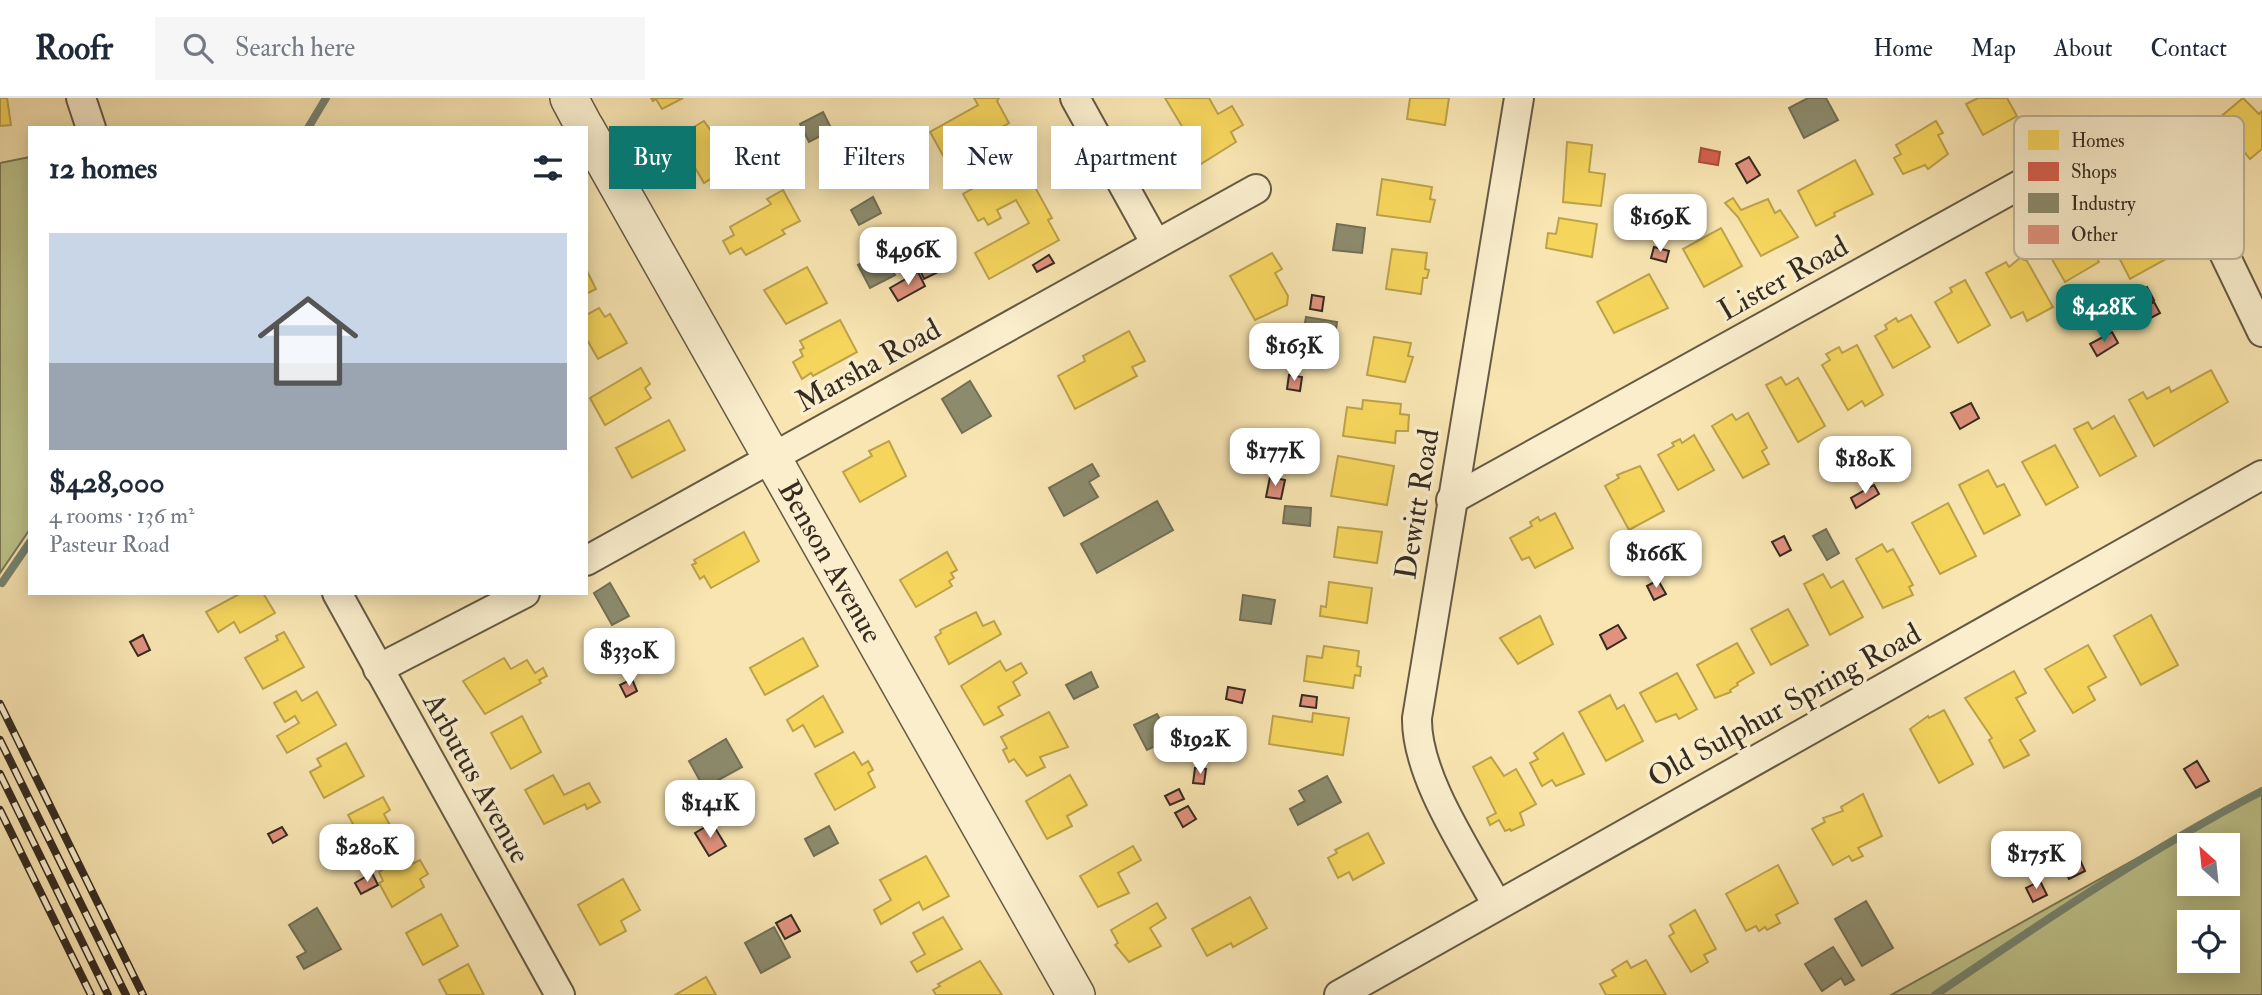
<!DOCTYPE html>
<html lang="en">
<head>
<meta charset="utf-8">
<style>
  body { margin:0; font-family:"IM FELL Double Pica",serif; background:#f6f6f7; color:#1f2937; height:100vh; display:flex; flex-direction:column; font-size:26px; white-space:nowrap }
  * { box-sizing:border-box; margin:0 }
  p { font-size:23px; color:#747a83 }
  .icon { flex:none; width:38px; height:38px; fill:none; stroke:currentColor; stroke-width:2; stroke-linecap:round; stroke-linejoin:round }
  .map { position:relative; flex:1; overflow:hidden }
  .panel { position:absolute; left:28px; top:28px; width:560px; height:469px; display:flex; flex-direction:column; background:#fff; border-radius:0px; box-shadow:0 4px 18px #0003 }
  .panel>* { flex:none }
  .top-card { position:absolute; left:609px; top:28px; width:665px; height:63px; display:flex; gap:14px }
  .needle { width:46px; rotate:333deg }
  .buttons { position:absolute; left:2177px; top:735px; display:grid; gap:14px }
  .buttons a { display:grid; place-items:center; width:63px; height:63px; border-radius:0px; background:#fff; box-shadow:0 4px 18px #0003; font-size:35px }
  .price { position:absolute; translate:-50% -60px; padding:0 16px; border-radius:14px; background:#fff; color:#222; font-size:23px; line-height:46px; filter:drop-shadow(0 2px 4px #0008) }
  .price::after { content:''; position:absolute; left:50%; top:42px; width:21px; height:16px; margin-left:-10px; background:inherit; clip-path:polygon(0 0,100% 0,50% 100%) }
  .price.selected { background:#0f766e; color:#fff }
  ul { padding:0; list-style:none }
  li { display:grid; align-content:center; gap:14px; height:371px; padding:0 21px }
  li+li { border-top:2px solid #e0e1e3 }
  li span { display:grid; place-items:center; height:217px; border-radius:0px; color:#555 }
  li>.icon { margin-inline-start:auto }
  span .icon { width:126px; height:126px; fill:#fffc; stroke-width:1 }
  li b { font-size:30px }
  h2 { display:flex; justify-content:space-between; align-items:center; height:84px; padding:0 21px; font-size:30px }
  .tag { padding:0 24px; border-radius:0px; background:#fff; box-shadow:0 4px 18px #0003; font-size:24px; line-height:63px }
  .tag.selected { background:#0f766e; color:#fff }
  header { display:flex; align-items:center; gap:42px; box-sizing:border-box; height:98px; padding:0 35px; background:#fff; border-bottom:2px solid #e0e1e3 }
  header strong { font-size:33px }
  nav { display:flex; gap:38px; margin-inline-start:auto; font-size:24px }
  .search { width:490px; height:63px; background:#f6f6f7; display:flex; align-items:center; gap:18px; box-sizing:border-box; padding:0 24px; border-radius:0px; color:#747a83; font-size:26px }
  .map>svg:first-child { display:block }
  .green { fill:#bec48b; stroke:#7a7856; stroke-width:2; fill-rule:evenodd }
  .homes { fill:#f6d55c; stroke:#bca24a; stroke-width:2 }
  .shops { fill:#d6604d; stroke:#a65040; stroke-width:2 }
  .industry { fill:#8c8c6e; stroke:#726f57; stroke-width:2 }
  .lines { fill:none; stroke-linecap:round; stroke-linejoin:round }
  .stream { stroke:#758471; stroke-width:8 }
  .building { fill:#e1927e; stroke:#352b21; stroke-width:2 }
  .minor-casing { stroke:#665a45; stroke-width:32 }
  .tertiary-casing { stroke:#665a45; stroke-width:40 }
  .minor { stroke:#faeecd; stroke-width:28 }
  .tertiary { stroke:#faeecd; stroke-width:37 }
  .rail-casing { stroke:#352b21; stroke-width:8 }
  .rail { stroke:#faeecd; stroke-width:5; stroke-dasharray:16; stroke-linecap:butt }
  .labels { text-anchor:middle; stroke-width:7; stroke-linejoin:round; paint-order:stroke }
  .street-label { font-size:30px; fill:#352b21; stroke:#faeecd }
  .key { fill:#faeecd; stroke:#bfb499; stroke-width:2 }
  .key-label { font-size:19px; fill:#352b21 }
</style>
</head>
<body>
<header>
<strong>Roofr</strong>
<div class="search"><svg class="icon" aria-label="search" viewBox="0 0 24 24"><circle cx="10" cy="10" r="6"/><path d="M15 15l6 6"/></svg>Search here</div>
<nav><a>Home</a><a>Map</a><a>About</a><a>Contact</a></nav>
</header>
<div class="map">
<svg width="2262" height="897" viewBox="0 0 2262 897">
  <rect width="100%" height="100%" fill="#f8e5b2"/>
  <filter id="stains"><feTurbulence type="fractalNoise" baseFrequency=".00286" numOctaves="4"/><feColorMatrix values="0 0 0 0 .2 0 0 0 0 .09 0 0 0 0 .02 0 0 0 .5 -.17"/></filter>
  <radialGradient id="worn" r=".72"><stop offset=".6" stop-color="#630" stop-opacity="0"/><stop offset="1" stop-color="#630" stop-opacity=".3"/></radialGradient>
  <!-- green -->
  <g class="green">
    <path d="M30 59V431L0 475V65Z"/>
    <path d="M2262 691V897H1891ZM2189 747H2228V786H2189ZM2189 824H2228V863H2189Z"/>
  </g>
  <!-- homes -->
  <g class="homes">
    <path d="M0 0H7L11 27 0 28Z"/>
    <path d="M651 0H683L662 11 656 1 653 3Z"/>
    <path d="M974 0H999L997 3 1009 25 945 61 930 34 978 7Z"/>
    <path d="M1165 0H1209L1218 16 1232 8 1243 27 1231 34 1236 44 1196 69 1181 44 1189 40Z"/>
    <path d="M1410 0H1449L1445 27 1407 21Z"/>
    <path d="M1978 0H2007L2017 18 1983 37 1966 6Z"/>
    <path d="M2243 0 2259 16 2262 13V51L2250 61 2218 21Z"/>
    <path d="M704 23 728 57 714 64 720 75 704 85 677 39Z"/>
    <path d="M1936 23 1943 35 1938 37 1948 56 1928 71 1925 67 1903 76 1894 60 1901 56 1896 47Z"/>
    <path d="M1567 44 1592 47 1589 74 1605 76 1601 108 1563 104Z"/>
    <path d="M1855 62 1873 96 1834 115 1835 118 1816 128 1798 93Z"/>
    <path d="M1017 66 1028 85 1031 82 1052 120 1048 122 1059 142 989 181 975 155 1029 125 1016 102 997 112 1001 120 988 127 984 120 978 123 963 96Z"/>
    <path d="M1382 81 1432 89 1430 101 1435 102 1430 124 1377 117Z"/>
    <path d="M783 92 800 123 782 132 785 136 746 157 741 150 730 156 723 143 734 137 730 129 771 106 767 101Z"/>
    <path d="M2129 96 2139 114 2145 111 2150 120 2145 122 2168 160 2130 181 2096 115 2109 108 2106 102 2111 99 2114 105Z"/>
    <path d="M1733 100 1741 112 1768 101 1775 115 1780 112 1798 139 1761 158 1738 119 1725 105Z"/>
    <path d="M1559 120 1597 126 1592 159 1546 150 1548 135 1556 136Z"/>
    <path d="M2076 125 2092 154 2098 150 2101 155 2095 158 2099 164 2065 184 2042 144Z"/>
    <path d="M1721 130 1742 168 1704 189 1683 151Z"/>
    <path d="M1392 151 1427 155 1425 171 1429 172 1427 180H1423L1421 196 1386 191Z"/>
    <path d="M1272 155 1282 171 1275 175 1288 198 1287 207 1255 222 1230 178Z"/>
    <path d="M2020 160 2027 163 2053 209 2027 223 2023 214 2011 220 1986 175 2006 164 2009 169Z"/>
    <path d="M807 169 827 205 786 226 764 192Z"/>
    <path d="M586 171 596 191 586 196Z"/>
    <path d="M1649 176 1668 210 1614 235 1597 204Z"/>
    <path d="M1965 182 1990 227 1958 245 1935 204 1952 194 1950 190Z"/>
    <path d="M599 210 605 219 610 216 627 245 598 261 586 240V217Z"/>
    <path d="M1911 217 1930 249 1893 270 1875 238 1887 231 1885 227 1896 220 1898 224Z"/>
    <path d="M840 222 857 254 813 278 811 275 802 281 793 264 803 258 800 252 804 250 800 243Z"/>
    <path d="M1129 233 1145 263 1132 269 1137 278 1075 311 1058 278 1085 263 1083 258Z"/>
    <path d="M1374 239 1411 245 1408 258 1413 259 1405 284 1367 277Z"/>
    <path d="M1857 247 1883 297 1865 308 1862 303 1848 312 1822 267 1830 262 1826 256 1839 249 1842 255Z"/>
    <path d="M641 270 650 286 645 290 651 300 605 327 590 300Z"/>
    <path d="M2211 272 2228 304 2154 348 2129 302 2143 294 2147 301 2169 289 2171 294Z"/>
    <path d="M1781 279 1786 287 1798 280 1825 328 1798 344 1766 287Z"/>
    <path d="M1363 302 1401 306 1400 316 1409 317 1408 333H1396L1395 345 1343 338 1347 309 1362 311Z"/>
    <path d="M1748 315 1767 350 1762 353 1769 366 1743 380 1712 328 1732 316 1736 322Z"/>
    <path d="M2114 318 2136 358 2100 378 2074 331 2088 324 2092 331Z"/>
    <path d="M669 322 685 352 632 380 616 350Z"/>
    <path d="M1694 337 1714 372 1678 392 1658 357 1674 348 1672 345 1680 341 1682 345Z"/>
    <path d="M889 343 906 378 860 404 843 374 872 358 869 353Z"/>
    <path d="M2055 347 2078 389 2046 407 2022 364Z"/>
    <path d="M1338 358 1394 368 1387 407 1331 398Z"/>
    <path d="M1640 368 1664 413 1629 432 1605 388 1619 380 1617 377Z"/>
    <path d="M1988 372 1997 389 2004 386 2020 417 1984 436 1959 387Z"/>
    <path d="M1948 405 1976 458 1940 476 1912 425Z"/>
    <path d="M1555 415 1573 450 1535 470 1529 459 1522 462 1510 440 1532 428 1530 424 1538 419 1540 423Z"/>
    <path d="M1338 429 1382 434 1377 465 1334 459Z"/>
    <path d="M744 434 759 463 711 490 704 478 700 481 692 467 696 465 694 462Z"/>
    <path d="M1882 446 1887 454 1893 451 1913 487 1909 489 1913 497 1883 510 1856 461Z"/>
    <path d="M947 454 957 472 951 475 954 480 949 483 952 488 916 509 900 482Z"/>
    <path d="M1823 476 1831 490 1843 483 1863 519 1830 537 1804 486Z"/>
    <path d="M1329 484 1372 490 1367 525 1320 518 1321 508 1326 509Z"/>
    <path d="M241 495H263L275 515 240 535 234 524 218 534 206 514Z"/>
    <path d="M1788 511 1808 547 1771 567 1751 531Z"/>
    <path d="M976 514 983 528 994 523 1001 536 949 566 935 539 941 535 940 532Z"/>
    <path d="M2151 517 2178 567 2141 587 2114 538Z"/>
    <path d="M1540 518 1553 546 1518 566 1500 540Z"/>
    <path d="M284 534 304 569 263 591 245 560 278 542 276 538Z"/>
    <path d="M803 540 818 568 765 597 750 570Z"/>
    <path d="M1737 545 1754 575 1737 585 1738 587 1730 592 1731 594 1715 600 1697 567Z"/>
    <path d="M2088 547 2106 579 2088 589 2095 602 2073 615 2045 571Z"/>
    <path d="M1324 548 1359 553 1357 568 1361 569 1360 578 1355 577 1353 590 1304 583 1307 558 1322 560Z"/>
    <path d="M504 560 511 571 527 562 535 575 543 570 547 578 539 582 541 585 485 616 463 583Z"/>
    <path d="M1000 563 1006 573 1021 565 1027 575 1013 584 1020 597 998 609 1003 617 984 627 961 588Z"/>
    <path d="M2014 573 2026 595 2016 600 2035 633 2020 642 2029 657 2004 670 1989 642 1992 640 1965 600Z"/>
    <path d="M1677 575 1697 611 1679 621 1676 616 1656 624 1640 595Z"/>
    <path d="M296 593 302 603 317 594 336 627 287 655 277 638 299 625 295 618 285 624 274 605Z"/>
    <path d="M1610 597 1617 611 1624 607 1643 643 1606 663 1579 614Z"/>
    <path d="M823 598 843 634 815 649 803 627 793 633 787 622Z"/>
    <path d="M1944 612 1973 666 1939 685 1910 631 1928 618 1929 620Z"/>
    <path d="M1049 614 1068 649 1040 659 1045 669 1027 678 1014 661 1009 664 1003 652 1007 650 1001 639Z"/>
    <path d="M1313 615 1349 620 1343 657 1269 646 1273 618 1312 624Z"/>
    <path d="M522 618 541 654 511 671 491 635Z"/>
    <path d="M1563 635 1584 676 1556 688 1552 682 1542 688 1530 665 1538 661 1534 655Z"/>
    <path d="M346 645 364 678 324 700 310 674 321 668 317 661Z"/>
    <path d="M854 654 862 667 868 663 873 672 868 675 875 689 835 712 815 676Z"/>
    <path d="M1491 659 1504 678 1516 671 1536 706 1520 715 1524 727 1511 733 1510 731 1505 733 1499 722 1490 727 1487 720 1496 715 1473 669Z"/>
    <path d="M553 677 564 697 589 685 600 704 587 711 585 706 544 726 525 692Z"/>
    <path d="M1070 677 1087 707 1067 718 1072 728 1047 741 1026 703Z"/>
    <path d="M1863 696 1882 738 1858 750 1863 758 1852 763 1849 758 1833 767 1812 731 1825 724 1823 720 1843 713 1841 709Z"/>
    <path d="M383 699 390 712 384 716 394 735 353 757 346 744 359 737 348 717Z"/>
    <path d="M1368 735 1384 765 1353 782 1349 774 1338 780 1328 760 1337 755 1335 752Z"/>
    <path d="M1133 748 1141 762 1118 775 1129 795 1098 809 1080 778Z"/>
    <path d="M408 757 412 766 420 762 428 776 420 781 424 789 392 809 379 785 383 783 379 774Z"/>
    <path d="M926 758 949 798 923 812 919 804 881 826 874 812 891 802 880 782Z"/>
    <path d="M1778 767 1798 805 1776 817 1780 825 1767 832 1765 829 1759 833 1756 828 1746 833 1726 796Z"/>
    <path d="M623 781 640 812 621 823 626 833 600 847 578 807Z"/>
    <path d="M1250 799 1267 830 1233 849 1231 845 1207 858 1192 831Z"/>
    <path d="M1157 805 1166 820 1150 830 1161 848 1129 864 1115 847 1118 845 1111 832Z"/>
    <path d="M1695 812 1716 851 1704 857 1708 864 1691 874 1669 838 1674 835 1670 827Z"/>
    <path d="M441 816 458 848 423 867 406 835Z"/>
    <path d="M943 819 962 851 917 874 911 864 925 856 913 835Z"/>
    <path d="M1646 862 1666 897H1606L1600 886 1616 878 1612 872 1627 863 1631 870Z"/>
    <path d="M980 863 1002 897H936L933 892 940 888 938 886Z"/>
    <path d="M468 866 484 897H447L439 882Z"/>
    <path d="M706 879 716 897H675Z"/>
  </g>
  <!-- shops -->
  <path class="shops" d="M1701 50 1720 54 1718 67 1699 64Z"/>
  <!-- industry -->
  <g class="industry">
    <path d="M1808 0H1826L1838 22 1804 40 1789 10Z"/>
    <path d="M823 14 832 32 809 44 800 26Z"/>
    <path d="M873 99 881 115 859 127 851 112Z"/>
    <path d="M1337 126 1365 130 1362 155 1333 152Z"/>
    <path d="M883 154 895 177 870 190 858 167Z"/>
    <path d="M1306 219 1337 224 1333 253 1301 248Z"/>
    <path d="M970 283 991 318 962 335 942 301Z"/>
    <path d="M1092 366 1099 378 1089 384 1098 399 1064 418 1049 390Z"/>
    <path d="M1157 403 1173 432 1097 475 1081 446Z"/>
    <path d="M1285 408 1311 410 1310 428 1283 425Z"/>
    <path d="M1826 431 1839 455 1827 462 1813 438Z"/>
    <path d="M610 485 629 518 612 527 594 495Z"/>
    <path d="M1243 497 1275 502 1271 526 1240 522Z"/>
    <path d="M1091 574 1098 589 1074 601 1066 587Z"/>
    <path d="M1157 616 1170 641 1147 652 1134 627Z"/>
    <path d="M726 641 742 669 704 690 689 663Z"/>
    <path d="M1327 678 1341 704 1298 727 1290 711 1305 703 1299 693Z"/>
    <path d="M829 728 838 745 814 758 805 741Z"/>
    <path d="M1866 803 1893 850 1862 868 1835 821Z"/>
    <path d="M317 810 341 851 304 871 297 859 306 854 289 827Z"/>
    <path d="M774 829 790 859 761 875 745 845Z"/>
    <path d="M1833 849 1854 882 1845 887 1841 880 1822 893 1805 866Z"/>
  </g>
  <g class="lines">
    <!-- stream -->
    <g class="stream">
      <path d="M308 30 326 0"/>
      <path d="M2 485 30 444"/>
      <path d="M1935 897C2041 825 2148 752 2262 693"/>
    </g>
  </g>
  <!-- building -->
  <g class="building">
    <path d="M1749 59 1760 77 1747 85 1736 66Z"/>
    <path d="M924 141 930 152 914 161 909 150Z"/>
    <path d="M1654 149 1669 153 1666 164 1651 160Z"/>
    <path d="M1049 157 1054 165 1037 174 1033 167Z"/>
    <path d="M934 162 940 173 924 181 919 170Z"/>
    <path d="M918 174 925 188 898 203 890 190Z"/>
    <path d="M2147 189 2154 202 2141 209 2134 196Z"/>
    <path d="M1312 197 1324 199 1322 213 1310 211Z"/>
    <path d="M2154 204 2160 215 2147 222 2141 211Z"/>
    <path d="M2112 234 2118 245 2097 258 2090 246Z"/>
    <path d="M1289 277 1302 279 1300 293 1287 291Z"/>
    <path d="M1971 305 1979 320 1960 331 1951 315Z"/>
    <path d="M1270 379 1285 382 1281 401 1266 399Z"/>
    <path d="M1874 387 1879 396 1856 410 1851 400Z"/>
    <path d="M1784 438 1791 452 1780 458 1772 444Z"/>
    <path d="M1658 482 1666 496 1654 502 1647 488Z"/>
    <path d="M1618 527 1626 540 1607 551 1600 537Z"/>
    <path d="M143 537 150 552 138 558 130 544Z"/>
    <path d="M632 581 637 593 626 599 620 587Z"/>
    <path d="M1228 589 1245 592 1242 605 1226 601Z"/>
    <path d="M1302 597 1317 599 1316 610 1300 608Z"/>
    <path d="M2197 663 2209 683 2196 690 2184 671Z"/>
    <path d="M1195 670 1206 671 1204 686 1193 685Z"/>
    <path d="M1179 691 1184 701 1170 707 1165 698Z"/>
    <path d="M1188 708 1196 721 1183 729 1175 715Z"/>
    <path d="M712 725 726 748 709 758 695 735Z"/>
    <path d="M282 729 287 737 273 745 268 736Z"/>
    <path d="M2080 762 2085 773 2069 781 2064 771Z"/>
    <path d="M372 775 378 787 361 796 355 785Z"/>
    <path d="M2040 783 2047 797 2033 804 2026 790Z"/>
    <path d="M791 817 800 833 785 841 776 825Z"/>
  </g>
  <g class="lines">
    <!-- minor casing -->
    <g class="minor-casing">
      <g id="minor">
        <path d="M81 0 91 30"/>
        <path d="M1075 0 1156 146"/>
        <path d="M1451 402 2079 54C2105 41 2125 34 2154 34L2184 72 2262 234"/>
        <path d="M586 463 1256 91"/>
        <path d="M337 495 560 897"/>
        <path d="M378 571 525 495"/>
        <path d="M1497 807C1469 755 1416 679 1417 620L1519 0"/>
        <path d="M1339 897 2262 377"/>
      </g>
    </g>
    <!-- tertiary casing -->
    <g class="tertiary-casing">
      <g id="tertiary">
        <path d="M569 0 585 30"/>
        <path id="s1" d="M586 31 1076 897"/>
      </g>
    </g>
    <!-- minor -->
    <use href="#minor" class="minor"/>
    <!-- tertiary -->
    <use href="#tertiary" class="tertiary"/>
    <!-- rail casing -->
    <g class="rail-casing">
      <g id="rail">
        <path d="M0 606 143 897"/>
        <path d="M0 642 126 897"/>
        <path d="M0 676 108 897"/>
        <path d="M0 712 91 897"/>
      </g>
    </g>
    <!-- rail -->
    <use href="#rail" class="rail"/>
  </g>
  <g class="labels">
    <!-- street labels -->
    <g class="street-label">
      <text transform="translate(1783 180) rotate(-29)" y="10">Lister Road</text>
      <text transform="translate(868 267) rotate(-29)" y="10">Marsha Road</text>
      <text transform="translate(1417 406) rotate(-81)" y="10">Dewitt Road</text>
      <text dy="10" stroke="none"><textPath href="#s1" startOffset="497">Benson Avenue</textPath></text>
      <text transform="translate(1784 607) rotate(-29)" y="10">Old Sulphur Spring Road</text>
      <text transform="translate(477 680) rotate(61)" y="10">Arbutus Avenue</text>
    </g>
  </g>
  <!-- legend -->
  <rect x="2014" y="18" width="230" height="143" rx="10" class="key"/>
  <rect x="2028" y="32" width="31" height="20" fill="#f6d55c"/>
  <rect x="2028" y="64" width="31" height="19" fill="#d6604d"/>
  <rect x="2028" y="95" width="31" height="20" fill="#8c8c6e"/>
  <rect x="2028" y="127" width="31" height="19" fill="#e1927e"/>
  <g class="key-label">
    <text x="2071" y="49">Homes</text>
    <text x="2071" y="80">Shops</text>
    <text x="2071" y="112">Industry</text>
    <text x="2071" y="143">Other</text>
  </g>
  <rect width="100%" height="100%" filter="url(#stains)"/>
  <rect width="100%" height="100%" fill="url(#worn)"/>
</svg>
<div class="buttons">
<a><svg class="needle" viewBox="-14 -14 28 28"><path d="M0-13l5 13h-10z" fill="#e53935"/><path d="M0 13l5-13h-10z" fill="#747a83"/></svg></a>
<a><svg class="icon" aria-label="locate" viewBox="0 0 24 24"><circle cx="12" cy="12" r="6"/><path d="M12 2v4M12 18v4M2 12h4M18 12h4"/></svg></a>
</div>
<b class="price" style="left:1660px;top:156px">$169K</b>
<b class="price" style="left:908px;top:189px">$496K</b>
<b class="price selected" style="left:2104px;top:246px">$428K</b>
<b class="price" style="left:1294px;top:285px">$163K</b>
<b class="price" style="left:1275px;top:390px">$177K</b>
<b class="price" style="left:1865px;top:398px">$180K</b>
<b class="price" style="left:1656px;top:492px">$166K</b>
<b class="price" style="left:629px;top:590px">$330K</b>
<b class="price" style="left:1200px;top:678px">$192K</b>
<b class="price" style="left:710px;top:742px">$141K</b>
<b class="price" style="left:367px;top:786px">$280K</b>
<b class="price" style="left:2036px;top:793px">$175K</b>
<div class="top-card">
<a class="tag selected">Buy</a>
<a class="tag">Rent</a>
<a class="tag">Filters</a>
<a class="tag">New</a>
<a class="tag">Apartment</a>
</div>
<section class="panel">
<h2>12 homes<svg class="icon" aria-label="filters" viewBox="0 0 24 24"><path d="M4 7h16M4 17h16"/><circle cx="9" cy="7" r="2"/><circle cx="15" cy="17" r="2"/></svg></h2>
<ul>
<li><span style="background:linear-gradient(#c9d6e8 60%,#9aa5b1 0)"><svg class="icon" aria-label="home" viewBox="0 0 24 24"><path d="M3 11l9-7 9 7M6 9v11h12V9"/></svg></span><div><b>$428,000</b><p>4 rooms · 136 m²</p><p>Pasteur Road</p></div></li>
</ul>
</section>
</div>
</body>
</html>
